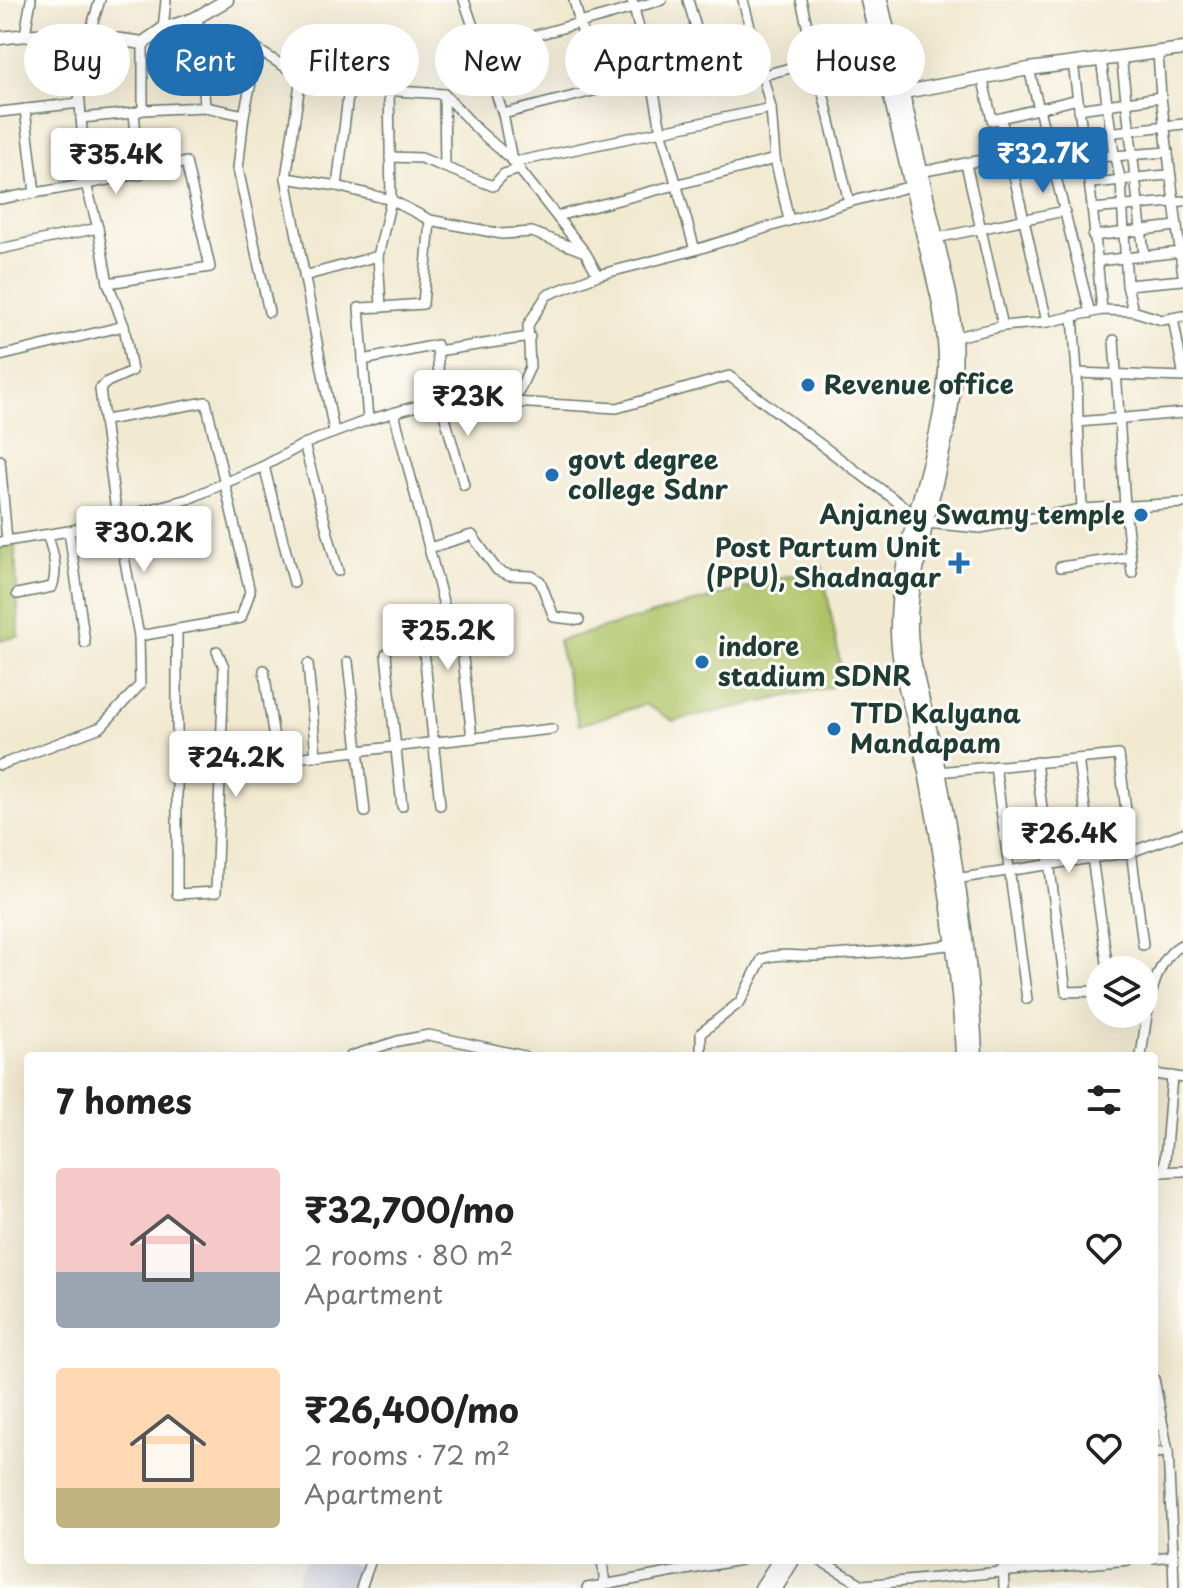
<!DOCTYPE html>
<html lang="en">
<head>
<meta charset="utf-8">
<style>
  body { margin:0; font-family:"Playpen Sans",sans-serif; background:#f2f2f2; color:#222; height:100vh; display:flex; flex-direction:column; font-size:30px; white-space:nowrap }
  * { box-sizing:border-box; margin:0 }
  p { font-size:26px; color:#767676 }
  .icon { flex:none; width:44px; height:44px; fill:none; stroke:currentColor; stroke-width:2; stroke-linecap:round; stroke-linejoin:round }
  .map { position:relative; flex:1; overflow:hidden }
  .sheet { position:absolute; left:24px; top:1052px; width:1134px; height:512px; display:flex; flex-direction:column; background:#fff; border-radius:8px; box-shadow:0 8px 32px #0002 }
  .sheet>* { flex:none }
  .guide { position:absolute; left:24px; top:24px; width:1136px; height:72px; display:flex; gap:16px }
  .tools { position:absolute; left:1086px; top:956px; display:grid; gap:16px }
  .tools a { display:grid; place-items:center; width:72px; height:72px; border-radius:50%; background:#fff; box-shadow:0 8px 32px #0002; font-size:40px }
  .price { position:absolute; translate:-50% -68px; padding:0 18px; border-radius:8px; background:#fff; color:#222; font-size:26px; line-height:52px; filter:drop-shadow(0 2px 4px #0008) }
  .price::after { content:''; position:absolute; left:50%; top:48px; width:24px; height:18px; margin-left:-12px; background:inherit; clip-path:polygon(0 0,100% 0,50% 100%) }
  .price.current { background:#1f6fb2; color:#fff }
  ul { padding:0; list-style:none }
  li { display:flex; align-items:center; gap:24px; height:200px; padding:0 32px }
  li span { display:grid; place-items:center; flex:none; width:224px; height:160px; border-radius:8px; color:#555 }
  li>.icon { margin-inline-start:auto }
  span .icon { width:96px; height:96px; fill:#fffc; stroke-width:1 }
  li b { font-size:34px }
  h2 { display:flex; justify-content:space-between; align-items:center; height:96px; padding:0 32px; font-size:34px }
  .tag { padding:0 28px; border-radius:36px; background:#fff; box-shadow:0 8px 32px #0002; font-size:28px; line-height:72px }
  .tag.current { background:#1f6fb2; color:#fff }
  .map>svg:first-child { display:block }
  .industrial { fill:#c1c2dd }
  .green { fill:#afc366; stroke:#67804d; stroke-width:2 }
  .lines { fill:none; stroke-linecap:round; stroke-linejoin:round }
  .minor-casing { stroke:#69796b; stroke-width:12 }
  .secondary-casing { stroke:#69796b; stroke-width:15 }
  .primary-casing { stroke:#69796b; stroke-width:17 }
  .minor { stroke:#fff; stroke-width:9 }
  .secondary { stroke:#fff; stroke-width:12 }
  .primary { stroke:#fff; stroke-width:14 }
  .poi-dot { fill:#1f6fb2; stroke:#fdfcf7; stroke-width:3 }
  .labels { text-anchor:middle; stroke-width:6; stroke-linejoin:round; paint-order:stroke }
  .poi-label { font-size:26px; font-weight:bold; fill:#1f3d34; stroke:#fdfcf7; text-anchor:start }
</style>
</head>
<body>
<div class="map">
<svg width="1183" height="1588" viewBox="0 0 1183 1588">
  <rect width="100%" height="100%" fill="#fdfcf7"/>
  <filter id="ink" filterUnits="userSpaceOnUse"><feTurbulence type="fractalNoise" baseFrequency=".0125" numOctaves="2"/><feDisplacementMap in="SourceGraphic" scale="16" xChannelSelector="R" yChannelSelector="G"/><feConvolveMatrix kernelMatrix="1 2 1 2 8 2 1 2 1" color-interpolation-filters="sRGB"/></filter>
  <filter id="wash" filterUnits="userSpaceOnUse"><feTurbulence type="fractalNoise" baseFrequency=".006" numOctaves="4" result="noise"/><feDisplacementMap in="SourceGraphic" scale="32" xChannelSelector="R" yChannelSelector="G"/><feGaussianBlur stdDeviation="1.8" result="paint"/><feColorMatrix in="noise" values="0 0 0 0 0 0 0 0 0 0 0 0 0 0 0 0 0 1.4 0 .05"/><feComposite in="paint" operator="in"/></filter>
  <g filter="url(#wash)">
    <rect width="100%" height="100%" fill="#f2e9d1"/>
    <!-- industrial -->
    <path class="industrial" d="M305 1560H329L359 1566 355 1588H293Z"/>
    <!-- green -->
    <g class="green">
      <path d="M15 545 19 636 0 641V547Z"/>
      <path d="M822 566 844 684 673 721 645 704 579 725 558 641Z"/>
    </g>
  </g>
  <g filter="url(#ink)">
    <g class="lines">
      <!-- minor casing -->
      <g class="minor-casing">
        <g id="minor">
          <path d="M464 0 503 114 512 160 583 250"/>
          <path d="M574 0 597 90"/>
          <path d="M632 0 651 76 661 130 695 250"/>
          <path d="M688 0 706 62"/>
          <path d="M743 0 771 108 775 159 789 220"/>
          <path d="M801 0 849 202 912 186"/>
          <path d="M163 29 166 0"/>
          <path d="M25 34 31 0"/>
          <path d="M89 35 100 0"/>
          <path d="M258 50 301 77 286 178 334 432"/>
          <path d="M483 50 662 0"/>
          <path d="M1158 52 1161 97 1183 275"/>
          <path d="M1121 56 1144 254"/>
          <path d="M1101 59 1114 154 1121 181 1127 285 1133 311"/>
          <path d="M1073 63 1092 205 1102 310"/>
          <path d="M1029 69 1090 313"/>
          <path d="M764 75 879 44"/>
          <path d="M982 76 992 120 1001 118 1047 322"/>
          <path d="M301 77 349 88 337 186"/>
          <path d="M349 88 444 94 479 131 512 160"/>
          <path d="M444 94 445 167"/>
          <path d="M205 107 202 65 209 38"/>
          <path d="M25 109 35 193"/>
          <path d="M1079 109 1161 97"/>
          <path d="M143 110 205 107 244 115 258 50 209 38 194 19"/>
          <path d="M0 112 80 103"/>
          <path d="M503 114 755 50"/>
          <path d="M244 115 238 169 269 312"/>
          <path d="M81 118 134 113"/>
          <path d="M1001 118 1078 99"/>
          <path d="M390 157 421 158 493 186 504 174 520 169"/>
          <path d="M1085 158 1168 152"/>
          <path d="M515 162 771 108"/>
          <path d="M966 164 1003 326"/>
          <path d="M920 172 1008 155 1083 136 1183 124"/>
          <path d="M140 175 134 113 143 110V43"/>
          <path d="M286 178 337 186 391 200 430 220 502 234 532 232 585 252 598 275 547 295 528 325 530 367 514 402"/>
          <path d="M1089 183C1117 182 1142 176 1170 175"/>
          <path d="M0 199C62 188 125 179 186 162L210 267 108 283 98 228 86 184 75 36"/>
          <path d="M1092 209 1183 201"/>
          <path d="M557 216 775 159"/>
          <path d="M1093 236 1176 226"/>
          <path d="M936 238 1064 211"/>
          <path d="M0 249 98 228"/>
          <path d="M1097 261 1181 252"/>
          <path d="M598 275 695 250 849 202"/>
          <path d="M304 276 378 256"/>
          <path d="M1127 285 1183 280"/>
          <path d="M381 307 423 304 430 220"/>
          <path d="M1073 316 1077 373"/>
          <path d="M1173 318 1183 372"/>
          <path d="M124 326 132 371 107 382 100 389 117 519 139 636"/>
          <path d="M956 337 1003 326 1047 322 1102 310 1133 311 1162 320 1183 316"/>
          <path d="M1114 340 1125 506 1132 573"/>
          <path d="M437 351 530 337"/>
          <path d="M0 356 124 326 108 283"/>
          <path d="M363 360 437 345 440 400 464 485"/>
          <path d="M394 413 448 621 457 628 461 640 472 738"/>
          <path d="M368 420 359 308 381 307 378 256 391 200 389 91"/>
          <path d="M1078 422 1077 373 1183 377"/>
          <path d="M304 444 338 571"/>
          <path d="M0 460 7 541"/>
          <path d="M264 466 294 583"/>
          <path d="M1082 509 1078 422 1183 413"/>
          <path d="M69 531 85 643"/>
          <path d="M0 542 69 531 188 499 264 466 304 444 368 420 445 398 617 408 729 376 926 523 980 528 1082 509 1183 503"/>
          <path d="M429 548 472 535 497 570 509 575 532 576 540 581 554 617 579 620"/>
          <path d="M1060 567 1131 557"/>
          <path d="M17 594 52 587C58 571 53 550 47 535"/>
          <path d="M177 629V894L216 892 224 667 217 651"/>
          <path d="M386 654 402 806"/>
          <path d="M348 662 365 812"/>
          <path d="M308 664 316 756"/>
          <path d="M264 670 277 760 552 729"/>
          <path d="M1078 759 1108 970"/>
          <path d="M1036 762 1066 992 1100 991"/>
          <path d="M0 765 101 727 140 685 139 636 241 618 250 592 206 402 106 420"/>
          <path d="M995 766 1027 999"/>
          <path d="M938 772 1119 755 1143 945"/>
          <path d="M440 805 422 632 448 621"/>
          <path d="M955 879 1131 852 1183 833"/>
          <path d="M351 1056 398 1041 429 1035 524 1056"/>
          <path d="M701 1056V1033L740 1002 762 959C783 952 796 957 817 956 863 953 909 951 954 944"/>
          <path d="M1141 1056C1146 1024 1150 959 1183 944"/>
          <path d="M1154 1074 1183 1078"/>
          <path d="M1154 1172 1183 1171"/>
          <path d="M1164 1172 1172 1076"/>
          <path d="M1154 1379 1168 1452 1154 1453"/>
          <path d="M1173 1556 1174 1588"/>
          <path d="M1154 1558 1173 1556 1168 1452"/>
          <path d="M602 1560 605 1585"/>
          <path d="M819 1560 863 1585 1129 1560"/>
          <path d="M1003 1560 1004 1588"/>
          <path d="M361 1588 371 1560"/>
          <path d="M587 1588 740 1560"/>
        </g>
      </g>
      <!-- secondary casing -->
      <g class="secondary-casing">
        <g id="secondary">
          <path d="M0 38C47 31 96 36 143 43L163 29 194 19 227 0"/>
          <path d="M894 94 1029 69 1183 49"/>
        </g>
      </g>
      <!-- primary casing -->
      <g class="primary-casing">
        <g id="primary">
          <path d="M868 0 939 299C943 323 947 347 946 371 941 460 896 543 898 632 899 675 915 715 923 756 942 855 959 956 963 1056"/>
          <path d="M880 0 949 294C966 386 941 451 922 539 916 569 909 599 910 629 911 672 927 713 935 755 954 853 971 955 975 1056"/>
          <path d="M762 1588 780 1560"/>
          <path d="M775 1588 792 1560"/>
        </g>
      </g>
      <!-- minor -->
      <use href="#minor" class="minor"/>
      <!-- secondary -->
      <use href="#secondary" class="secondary"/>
      <!-- primary -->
      <use href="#primary" class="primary"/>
    </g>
  </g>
  <!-- markers -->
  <g class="poi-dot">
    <circle cx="808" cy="385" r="8"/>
    <circle cx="552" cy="475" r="8"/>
    <circle cx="1141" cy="515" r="8"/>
    <path d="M955 551h8v8h8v8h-8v8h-8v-8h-8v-8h8z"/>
    <circle cx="702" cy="662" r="8"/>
    <circle cx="834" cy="729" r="8"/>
  </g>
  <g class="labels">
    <!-- poi labels -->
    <g class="poi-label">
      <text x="824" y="394">Revenue office</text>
      <text x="568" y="469">govt degree<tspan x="568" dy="30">college Sdnr</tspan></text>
      <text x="1125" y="524" text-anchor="end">Anjaney Swamy temple</text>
      <text x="941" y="557" text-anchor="end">Post Partum Unit<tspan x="941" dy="30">(PPU), Shadnagar</tspan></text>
      <text x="718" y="656">indore<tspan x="718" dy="30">stadium SDNR</tspan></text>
      <text x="850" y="723">TTD Kalyana<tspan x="850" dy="30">Mandapam</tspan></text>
    </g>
  </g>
</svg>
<div class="tools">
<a><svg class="icon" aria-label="layers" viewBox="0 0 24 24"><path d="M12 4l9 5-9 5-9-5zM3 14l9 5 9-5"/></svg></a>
</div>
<b class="price current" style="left:1043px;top:195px">₹32.7K</b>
<b class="price" style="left:116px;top:196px">₹35.4K</b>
<b class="price" style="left:468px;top:438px">₹23K</b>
<b class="price" style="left:144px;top:574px">₹30.2K</b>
<b class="price" style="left:448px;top:672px">₹25.2K</b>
<b class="price" style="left:236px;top:799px">₹24.2K</b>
<b class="price" style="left:1069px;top:875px">₹26.4K</b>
<div class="guide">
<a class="tag">Buy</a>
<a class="tag current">Rent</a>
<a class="tag">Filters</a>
<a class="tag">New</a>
<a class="tag">Apartment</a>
<a class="tag">House</a>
</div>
<section class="sheet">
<h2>7 homes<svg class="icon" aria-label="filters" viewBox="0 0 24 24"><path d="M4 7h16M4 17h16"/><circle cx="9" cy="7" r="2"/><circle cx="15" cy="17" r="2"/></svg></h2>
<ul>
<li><span style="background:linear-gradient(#f6c9c9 65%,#9aa5b1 0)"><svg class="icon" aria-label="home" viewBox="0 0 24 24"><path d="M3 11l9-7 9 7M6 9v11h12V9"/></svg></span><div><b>₹32,700/mo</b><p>2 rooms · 80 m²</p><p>Apartment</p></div><svg class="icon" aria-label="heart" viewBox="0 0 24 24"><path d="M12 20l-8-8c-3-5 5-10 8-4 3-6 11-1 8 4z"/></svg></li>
<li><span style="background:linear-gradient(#ffd9b3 75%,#c2b280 0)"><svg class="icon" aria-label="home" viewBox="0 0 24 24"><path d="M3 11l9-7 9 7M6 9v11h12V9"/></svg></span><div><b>₹26,400/mo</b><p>2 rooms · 72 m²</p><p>Apartment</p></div><svg class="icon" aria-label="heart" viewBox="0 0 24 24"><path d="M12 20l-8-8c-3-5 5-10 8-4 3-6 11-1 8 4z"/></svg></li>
</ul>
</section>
</div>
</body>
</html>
